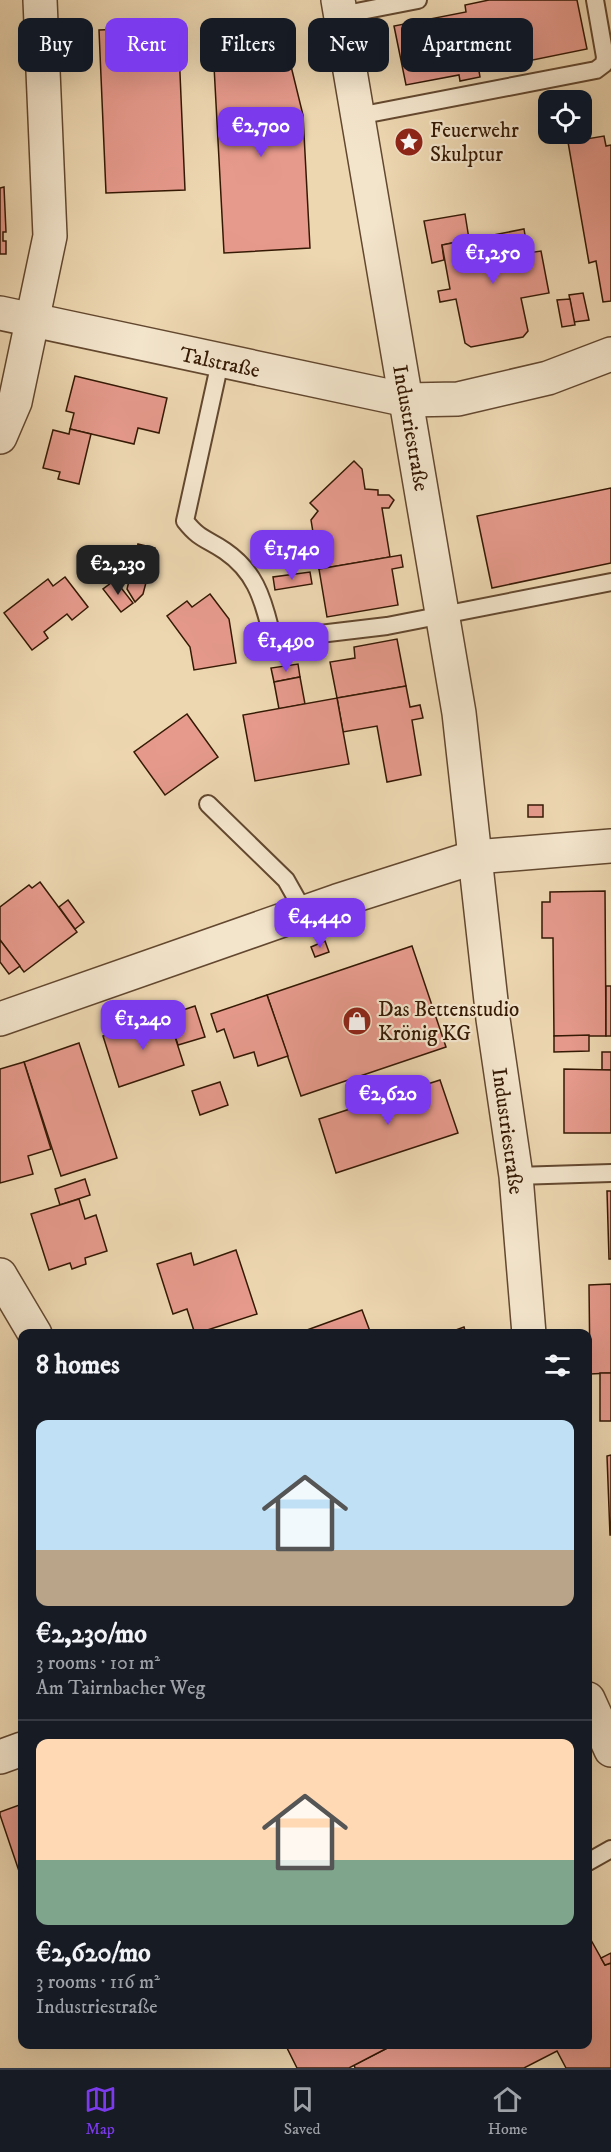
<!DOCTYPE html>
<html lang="en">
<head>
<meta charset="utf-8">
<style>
  body { margin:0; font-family:"IM FELL DW Pica",serif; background:#20242c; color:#f1f3f6; height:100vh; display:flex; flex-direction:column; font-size:22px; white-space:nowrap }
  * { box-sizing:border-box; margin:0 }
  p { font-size:20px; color:#9ea1a6 }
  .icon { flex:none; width:33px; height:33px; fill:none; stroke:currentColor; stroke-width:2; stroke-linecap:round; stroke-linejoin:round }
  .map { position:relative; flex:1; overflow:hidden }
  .panel { position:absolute; left:18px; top:1329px; width:574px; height:720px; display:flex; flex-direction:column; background:#171b24; border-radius:12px; box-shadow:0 6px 24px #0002 }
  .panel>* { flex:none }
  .guide { position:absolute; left:18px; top:18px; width:576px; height:54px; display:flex; gap:12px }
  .buttons { position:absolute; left:538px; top:90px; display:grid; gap:12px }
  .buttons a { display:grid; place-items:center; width:54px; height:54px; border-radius:12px; background:#171b24; box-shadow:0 6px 24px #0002; font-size:30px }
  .price { position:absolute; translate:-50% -51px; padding:0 14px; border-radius:12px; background:#7c3aed; color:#fff; font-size:20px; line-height:39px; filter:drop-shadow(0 2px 3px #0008) }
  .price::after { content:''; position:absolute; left:50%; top:36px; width:18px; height:14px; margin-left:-9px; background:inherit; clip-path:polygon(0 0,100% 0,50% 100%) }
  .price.on { background:#222; color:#fff }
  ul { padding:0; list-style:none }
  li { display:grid; align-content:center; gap:12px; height:318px; padding:0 18px }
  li+li { border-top:2px solid #363941 }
  li span { display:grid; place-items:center; height:186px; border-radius:12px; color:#555 }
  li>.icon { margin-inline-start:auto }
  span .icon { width:108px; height:108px; fill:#fffc; stroke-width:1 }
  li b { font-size:26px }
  h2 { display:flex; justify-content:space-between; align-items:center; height:72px; padding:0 18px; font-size:26px }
  .tag { padding:0 21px; border-radius:12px; background:#171b24; box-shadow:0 6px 24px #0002; font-size:21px; line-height:54px }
  .tag.on { background:#7c3aed; color:#fff }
  .tabs { display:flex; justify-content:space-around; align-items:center; height:84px; border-top:2px solid #363941; background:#171b24; font-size:16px; color:#9ea1a6 }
  .tabs a { display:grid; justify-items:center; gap:3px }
  .tabs .on { color:#7c3aed }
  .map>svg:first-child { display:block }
  .building { fill:#e69a8c; stroke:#351904; stroke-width:1.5 }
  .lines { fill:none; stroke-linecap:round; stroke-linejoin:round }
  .lane-casing { stroke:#63482f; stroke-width:20 }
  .street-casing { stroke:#63482f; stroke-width:36 }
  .lane { stroke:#f3e5cc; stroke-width:16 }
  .street { stroke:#f3e5cc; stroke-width:33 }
  .labels { text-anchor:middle; stroke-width:4.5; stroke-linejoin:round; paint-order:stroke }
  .poi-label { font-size:21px; fill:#351904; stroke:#f3e5cc; text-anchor:start }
  .street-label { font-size:21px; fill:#351904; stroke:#f3e5cc }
</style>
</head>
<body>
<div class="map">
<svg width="611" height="2068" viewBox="0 0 611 2068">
  <rect width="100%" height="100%" fill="#edd7b1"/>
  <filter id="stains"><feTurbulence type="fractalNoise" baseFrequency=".00333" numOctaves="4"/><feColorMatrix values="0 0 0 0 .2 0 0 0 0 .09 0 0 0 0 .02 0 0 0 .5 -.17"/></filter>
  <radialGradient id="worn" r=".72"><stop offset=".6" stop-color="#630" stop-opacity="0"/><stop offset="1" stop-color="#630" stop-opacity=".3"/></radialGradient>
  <!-- building -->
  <g class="building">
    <path d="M489 0H577L587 49 479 71 480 77 460 81 459 75 406 85 394 26 466 12 465 5Z"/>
    <path d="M178 27 185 190 106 193 99 30Z"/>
    <path d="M290 62 303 115 310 248 224 253 214 66Z"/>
    <path d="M604 136 606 146 611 145V301L603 302 596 261 589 263 568 142Z"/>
    <path d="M4 187 6 232H3V241H6V254H0V188Z"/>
    <path d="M465 214 469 239 442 245 444 260 432 263 424 221Z"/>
    <path d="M524 229 528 253 541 251 549 293 521 298 528 331 523 337 471 347 465 343 456 299 440 302 438 291 450 289 442 245Z"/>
    <path d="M583 293 589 320 574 322 569 295Z"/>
    <path d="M570 299 575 325 562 327 557 300Z"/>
    <path d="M75 376 167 398 159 433 138 428 134 444 70 429 74 413 66 411Z"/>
    <path d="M70 429 91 434 79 484 58 479 60 472 43 468 53 430 69 434Z"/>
    <path d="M354 461 362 469 365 489 378 490V495H389L394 500 389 508H382L390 557 319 569 311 520 318 511 310 503Z"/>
    <path d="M611 488V563L492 588 477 516Z"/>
    <path d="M138 544 155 548 143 594 135 602 127 589Z"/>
    <path d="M401 555 403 567 392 569 398 605 327 617 319 569Z"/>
    <path d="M310 572 312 584 275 590 273 577Z"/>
    <path d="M65 577 88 607 72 620 67 614 44 632 48 638 32 650 4 613 48 579 53 586Z"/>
    <path d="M115 580 133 603 121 612 103 589Z"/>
    <path d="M210 594 229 619 236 663 194 670 190 647 167 616 187 601 192 607Z"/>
    <path d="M397 639 406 686 337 698 330 662 355 658 354 647Z"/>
    <path d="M298 664 300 677 274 682 271 668Z"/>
    <path d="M300 677 305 704 279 709 274 682Z"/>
    <path d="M406 686 410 707 420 705 423 718 412 720 421 775 387 782 377 726 343 732 337 698Z"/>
    <path d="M337 698 349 764 255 781 243 715Z"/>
    <path d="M187 714 218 757 165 795 134 752Z"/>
    <rect x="528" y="805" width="15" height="12"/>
    <path d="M40 882 77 932 24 972 0 940V907L29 885 32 888Z"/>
    <path d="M605 891 606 1036H554L553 938H542V902H550V892Z"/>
    <path d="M68 900 84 922 75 929 59 907Z"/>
    <path d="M0 940 20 966 9 974 0 962Z"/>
    <path d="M325 941 329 952 315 957 311 947Z"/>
    <path d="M412 946 446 1047 301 1096 267 995Z"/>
    <rect x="606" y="986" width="5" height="50"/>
    <path d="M267 995 288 1056 258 1066 254 1052 234 1058 224 1029 217 1032 211 1014Z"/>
    <path d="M195 1006 205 1037 178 1045 168 1015Z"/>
    <path d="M168 1015 184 1065 119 1087 103 1036Z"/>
    <path d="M589 1035V1051L554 1052V1036Z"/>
    <path d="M79 1043 117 1158 61 1176 24 1062Z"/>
    <rect x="602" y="1052" width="9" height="18"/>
    <path d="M24 1062 51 1149 28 1156 33 1174 0 1183V1069Z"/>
    <path d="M564 1069 611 1070V1133H564Z"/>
    <path d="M440 1080 458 1133 336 1173 319 1119Z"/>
    <path d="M220 1082 228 1105 200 1115 192 1091Z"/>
    <path d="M85 1179 90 1195 60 1205 55 1189Z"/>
    <path d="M607 1191H611V1259H609Z"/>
    <path d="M79 1199 85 1219 96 1215 107 1251 85 1258 86 1264 72 1269 70 1263 49 1270 31 1214Z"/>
    <path d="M236 1250 257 1314 195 1334 187 1309 173 1314 157 1264 191 1253 194 1265Z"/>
    <path d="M611 1284V1373L590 1374 589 1285Z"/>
    <path d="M362 1310 371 1334H296Z"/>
    <path d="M464 1327 466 1334H445Z"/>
    <rect x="600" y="1373" width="11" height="48"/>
    <path d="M611 1455V1535H610L607 1456Z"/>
    <path d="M22 1804V1880L0 1815V1812Z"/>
    <path d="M591 1940 605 1965 611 1963V2068H566L557 2051 524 2068H355L354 2065 395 2044H588V1942Z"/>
    <path d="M611 1953V1963L605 1965 601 1958Z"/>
    <path d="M285 2044H395L349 2068H297Z"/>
  </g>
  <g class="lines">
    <!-- lane casing -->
    <g class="lane-casing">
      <g id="lane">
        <path d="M341 15 418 0"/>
        <path d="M358 116 596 70 604 64 605 57 595 0"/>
        <path d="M220 362 185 521C200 540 206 538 225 551 254 571 262 596 270 628L286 638 387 626 611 582"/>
        <path d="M208 804 286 880 304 912"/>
        <path d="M516 1176 611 1173"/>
        <path d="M588 1862 611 1849"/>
      </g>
    </g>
    <!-- street casing -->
    <g class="street-casing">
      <g id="street">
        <path d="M338 0 459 713 493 1019 516 1176 529 1334"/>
        <path d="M0 313 407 400 458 399 548 378 611 354"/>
        <path d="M0 437 15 402 50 236 40 0"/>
        <path d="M0 1019 337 901 475 857 611 846"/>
        <path d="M0 1275 35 1334"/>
        <path d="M588 1699 611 1750"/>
        <path d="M0 1757 22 1749"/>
      </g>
    </g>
    <!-- lane -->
    <use href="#lane" class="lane"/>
    <!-- street -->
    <use href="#street" class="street"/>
  </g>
  <!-- icons -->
  <defs>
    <g id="sight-disc" transform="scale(1.5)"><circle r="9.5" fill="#8f2418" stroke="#f3e5cc"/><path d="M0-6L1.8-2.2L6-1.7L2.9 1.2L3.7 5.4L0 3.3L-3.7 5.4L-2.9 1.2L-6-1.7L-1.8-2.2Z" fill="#fff"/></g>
    <g id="shop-disc" transform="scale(1.5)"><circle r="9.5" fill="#8f2418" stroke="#f3e5cc"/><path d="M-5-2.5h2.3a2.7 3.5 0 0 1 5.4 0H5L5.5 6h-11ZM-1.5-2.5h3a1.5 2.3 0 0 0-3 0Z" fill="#fff"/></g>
  </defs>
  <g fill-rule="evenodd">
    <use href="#sight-disc" x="409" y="142"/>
    <use href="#shop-disc" x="357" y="1021"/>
  </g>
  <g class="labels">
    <!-- poi labels -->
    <g class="poi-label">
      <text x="430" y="137">Feuerwehr<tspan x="430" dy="24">Skulptur</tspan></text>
      <text x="378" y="1016">Das Bettenstudio<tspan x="378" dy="24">Krönig KG</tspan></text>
    </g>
    <!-- street labels -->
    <g class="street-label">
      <text transform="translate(220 362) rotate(12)" y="7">Talstraße</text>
      <text transform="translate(411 428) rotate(80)" y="7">Industriestraße</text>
      <text transform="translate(508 1131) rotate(82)" y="7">Industriestraße</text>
    </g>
  </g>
  <rect width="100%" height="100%" filter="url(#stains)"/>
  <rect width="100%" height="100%" fill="url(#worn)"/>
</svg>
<div class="buttons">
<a><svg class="icon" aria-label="locate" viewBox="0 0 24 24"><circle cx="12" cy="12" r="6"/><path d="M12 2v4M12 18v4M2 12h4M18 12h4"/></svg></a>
</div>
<b class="price" style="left:261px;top:158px">€2,700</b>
<b class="price" style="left:493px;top:285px">€1,250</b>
<b class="price" style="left:292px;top:581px">€1,740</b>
<b class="price on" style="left:118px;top:596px">€2,230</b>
<b class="price" style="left:286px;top:673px">€1,490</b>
<b class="price" style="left:320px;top:949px">€4,440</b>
<b class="price" style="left:143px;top:1051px">€1,240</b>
<b class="price" style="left:388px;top:1126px">€2,620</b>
<div class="guide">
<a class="tag">Buy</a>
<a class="tag on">Rent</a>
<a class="tag">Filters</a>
<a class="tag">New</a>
<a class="tag">Apartment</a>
</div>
<section class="panel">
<h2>8 homes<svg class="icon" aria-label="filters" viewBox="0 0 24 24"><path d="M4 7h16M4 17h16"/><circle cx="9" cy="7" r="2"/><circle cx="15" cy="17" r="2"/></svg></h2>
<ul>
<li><span style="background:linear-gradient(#bfe0f5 70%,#b9a48a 0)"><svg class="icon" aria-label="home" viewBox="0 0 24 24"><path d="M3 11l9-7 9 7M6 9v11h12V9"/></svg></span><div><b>€2,230/mo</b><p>3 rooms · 101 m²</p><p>Am Tairnbacher Weg</p></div></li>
<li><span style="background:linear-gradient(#ffd9b3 65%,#7fa58c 0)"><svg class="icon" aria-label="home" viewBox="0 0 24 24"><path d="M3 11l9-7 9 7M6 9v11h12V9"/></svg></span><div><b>€2,620/mo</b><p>3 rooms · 116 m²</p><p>Industriestraße</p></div></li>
</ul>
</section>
</div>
<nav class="tabs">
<a class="on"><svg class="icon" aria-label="map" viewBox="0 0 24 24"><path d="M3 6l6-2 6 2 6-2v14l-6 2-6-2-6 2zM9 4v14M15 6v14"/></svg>Map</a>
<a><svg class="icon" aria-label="saved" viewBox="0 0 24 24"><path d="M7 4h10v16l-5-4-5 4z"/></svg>Saved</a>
<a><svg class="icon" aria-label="home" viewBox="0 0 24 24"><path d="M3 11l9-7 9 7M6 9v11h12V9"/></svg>Home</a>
</nav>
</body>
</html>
